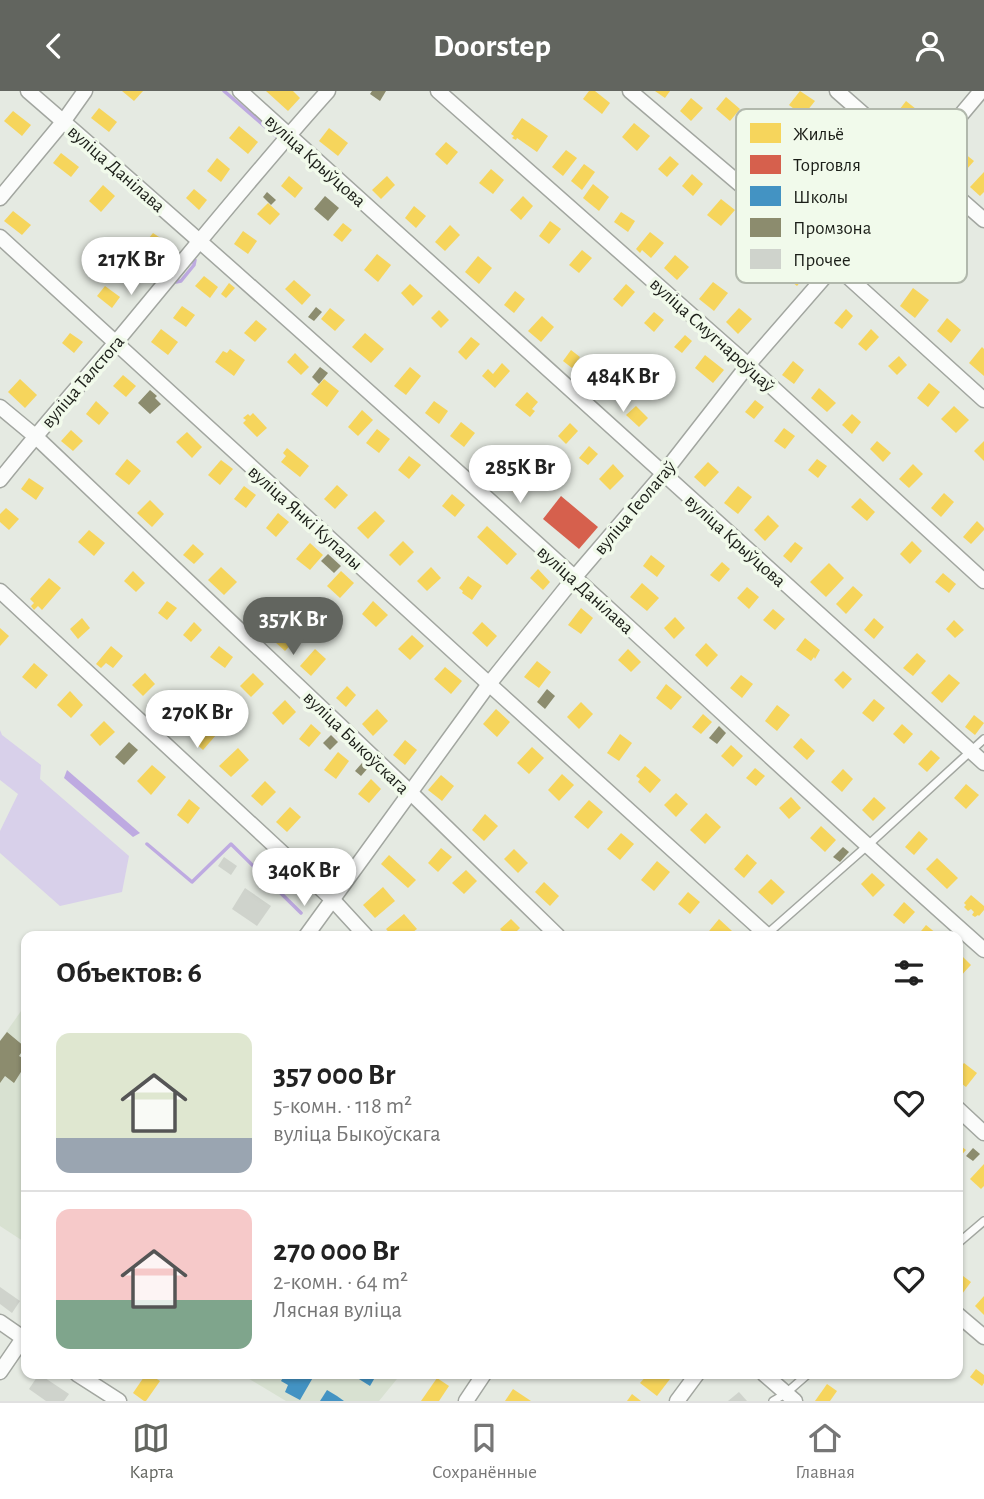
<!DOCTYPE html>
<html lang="ru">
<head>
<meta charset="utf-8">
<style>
  body { margin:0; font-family:"Alegreya Sans",sans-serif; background:#f6f6f6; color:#222; height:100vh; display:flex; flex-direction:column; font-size:26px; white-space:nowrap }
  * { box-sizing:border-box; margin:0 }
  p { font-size:23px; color:#767676 }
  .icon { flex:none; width:38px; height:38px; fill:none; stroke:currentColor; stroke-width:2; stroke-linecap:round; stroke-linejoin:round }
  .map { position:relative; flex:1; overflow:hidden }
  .sheet { position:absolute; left:21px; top:840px; width:942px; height:448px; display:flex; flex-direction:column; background:#fff; border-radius:14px; box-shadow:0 2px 5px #0004 }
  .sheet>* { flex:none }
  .price { position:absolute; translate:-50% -60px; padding:0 16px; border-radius:24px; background:#fff; color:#222; font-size:23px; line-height:46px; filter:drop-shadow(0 2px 4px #0008) }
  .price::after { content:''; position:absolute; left:50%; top:42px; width:21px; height:16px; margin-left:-10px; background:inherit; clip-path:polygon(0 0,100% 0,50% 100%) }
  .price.active { background:#62655f; color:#fff }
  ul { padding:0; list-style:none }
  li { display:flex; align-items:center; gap:21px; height:175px; padding:0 35px }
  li+li { border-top:2px solid #e0e0e0 }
  li span { display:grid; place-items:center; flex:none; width:196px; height:140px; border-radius:14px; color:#555 }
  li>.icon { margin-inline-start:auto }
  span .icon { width:84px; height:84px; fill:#fffc; stroke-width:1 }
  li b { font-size:30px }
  h2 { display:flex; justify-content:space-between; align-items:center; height:84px; padding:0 35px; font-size:30px }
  header { display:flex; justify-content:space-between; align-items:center; height:91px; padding:0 35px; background:#62655f; color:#fff; font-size:32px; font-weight:600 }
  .tabs { display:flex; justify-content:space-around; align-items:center; height:98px; border-top:2px solid #e0e0e0; background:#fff; font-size:19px; color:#767676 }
  .tabs a { display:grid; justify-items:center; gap:4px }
  .tabs .active { color:#62655f }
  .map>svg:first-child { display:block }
  .built { fill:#d8e1d1 }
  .green { fill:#d8d0ea }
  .water { fill:#beaae1 }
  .homes { fill:#f6d55c }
  .shops { fill:#d6604d }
  .schools { fill:#4393c3 }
  .industry { fill:#8c8c6e }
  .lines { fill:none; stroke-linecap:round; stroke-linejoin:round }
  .stream { stroke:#beaae1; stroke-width:3.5 }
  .building { fill:#cfd3cc }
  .service-casing { stroke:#a2a6a0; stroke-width:10 }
  .minor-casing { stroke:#a2a6a0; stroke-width:17 }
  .service { stroke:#fbfcfb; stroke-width:7 }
  .minor { stroke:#fbfcfb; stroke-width:14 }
  .labels { text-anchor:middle; stroke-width:7; stroke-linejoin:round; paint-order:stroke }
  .street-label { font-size:19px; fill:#1b1e18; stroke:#f1faeb }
  .key { fill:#f1faeb; stroke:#b1b8ac; stroke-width:2 }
  .key-label { font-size:19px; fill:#1b1e18 }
</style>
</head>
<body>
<header><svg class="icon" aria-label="back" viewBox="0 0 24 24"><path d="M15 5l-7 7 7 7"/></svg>Doorstep<svg class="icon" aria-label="person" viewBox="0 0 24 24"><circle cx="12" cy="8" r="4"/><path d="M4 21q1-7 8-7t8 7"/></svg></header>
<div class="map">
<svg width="984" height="1310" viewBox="0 0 984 1310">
  <rect width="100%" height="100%" fill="#e5eae2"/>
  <!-- built -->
  <g class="built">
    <path d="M26 913V1152L0 1135V950Z"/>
    <path d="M241 1283H401L379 1310H286Z"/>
  </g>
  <!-- green -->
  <path class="green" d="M0 639 2 644 41 674 40 688 129 765 122 801 60 815 0 762V740L18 703 0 689Z"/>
  <!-- water -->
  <path class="water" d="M67 679 140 742 133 746 64 687Z"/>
  <!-- homes -->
  <g class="homes">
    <path d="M122 0H143L134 10Z"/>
    <path d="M266 0H293L300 7 288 20Z"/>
    <path d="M589 0H595L610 12 602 23 583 8Z"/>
    <path d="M655 0H670L665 7Z"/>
    <path d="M800 0 815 10 803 25 789 14Z"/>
    <path d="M726 6 740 18 730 30 716 18Z"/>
    <path d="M691 7 703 17 691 30 680 20Z"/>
    <path d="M906 10 916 18 903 35 893 27Z"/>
    <path d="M99 17 117 31 109 41 91 27Z"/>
    <path d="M13 20 31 34 22 45 4 30Z"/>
    <path d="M522 27 548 45 537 61 517 47 516 49 512 47 514 45 511 43Z"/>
    <path d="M634 32 650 45 637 60 622 46Z"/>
    <path d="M239 35 258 51 248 63 229 47Z"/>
    <path d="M329 37 348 52 338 65 319 50Z"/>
    <path d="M446 51 458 61 447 74 435 63Z"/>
    <path d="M566 59 577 67 563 85 552 76Z"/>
    <path d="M61 62 79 76 71 86 53 72Z"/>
    <path d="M964 62 974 70 959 87 949 79Z"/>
    <path d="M670 65 679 73 667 86 658 78Z"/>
    <path d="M217 67 230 78 221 91 207 80Z"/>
    <path d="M584 73 595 81 582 99 571 90Z"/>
    <path d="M491 78 504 89 493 103 479 92Z"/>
    <path d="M984 81V101L980 105 970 96Z"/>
    <path d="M692 83 703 93 693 105 682 95Z"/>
    <path d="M289 85 303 97 295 107 281 95Z"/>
    <path d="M387 85 395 94 381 108 372 99Z"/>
    <path d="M593 93 609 106 599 120 583 107Z"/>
    <path d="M103 94 115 105 101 121 89 110Z"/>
    <path d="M194 98 207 109 199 119 186 107Z"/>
    <path d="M523 105 533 115 521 129 510 119Z"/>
    <path d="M721 108 735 119 721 135 707 124Z"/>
    <path d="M268 112 280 123 270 134 257 123Z"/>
    <path d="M414 115 426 125 416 137 405 127Z"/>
    <path d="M13 120 31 134 22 144 4 130Z"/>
    <path d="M621 121 635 130 628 141 614 131Z"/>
    <path d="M550 130 561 138 549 153 539 145Z"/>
    <path d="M343 132 352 139 342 151 333 144Z"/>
    <path d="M450 134 460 144 445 160 435 151Z"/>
    <path d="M243 140 257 150 248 163 234 153Z"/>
    <path d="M650 141 664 152 651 167 642 159 640 162 636 158Z"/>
    <path d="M153 142 168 152 160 163 145 152Z"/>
    <path d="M582 159 592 167 579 182 569 174Z"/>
    <path d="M377 163 391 174 378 191 364 179Z"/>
    <path d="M675 164 689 176 677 189 664 177Z"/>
    <path d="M478 165 492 177 479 193 465 181Z"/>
    <path d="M788 166 794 171 792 174 805 185 797 195 777 179Z"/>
    <path d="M131 170 146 182 138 193 122 181Z"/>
    <path d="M945 170 959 182 950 193 936 182Z"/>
    <path d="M204 185 218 196 210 207 195 195Z"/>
    <path d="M294 189 311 204 302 214 285 198Z"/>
    <path d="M713 191 728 202 714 220 699 208Z"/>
    <path d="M229 192 235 197 226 207 221 203Z"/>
    <path d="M410 193 423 205 413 215 401 202Z"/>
    <path d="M626 193 635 201 622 216 613 208Z"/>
    <path d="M105 195 120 206 112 217 97 205Z"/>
    <path d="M913 197 929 209 915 227 900 215Z"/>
    <path d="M515 200 525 208 514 222 504 214Z"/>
    <path d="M182 215 195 224 186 236 173 227Z"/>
    <path d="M330 217 345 229 335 240 321 228Z"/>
    <path d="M739 217 752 228 738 243 726 231Z"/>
    <path d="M846 218 853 225 842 238 834 232Z"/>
    <path d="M439 219 449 229 441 237 431 227Z"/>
    <path d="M654 221 664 229 654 241 644 232Z"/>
    <path d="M542 225 554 236 541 251 528 240Z"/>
    <path d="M947 227 961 239 951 252 937 240Z"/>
    <path d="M256 229 267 238 255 251 244 242Z"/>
    <path d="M161 238 178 251 168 264 151 251Z"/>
    <path d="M871 238 879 246 866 260 858 253Z"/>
    <path d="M70 242 83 251 74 262 62 252Z"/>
    <path d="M365 242 384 258 371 272 352 256Z"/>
    <path d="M685 244 692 250 682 262 674 256Z"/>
    <path d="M471 246 480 253 466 269 458 261Z"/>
    <path d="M982 256 984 258V285L969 272Z"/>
    <path d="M230 258 245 269 234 285 215 271 223 260 227 262Z"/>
    <path d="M571 259 580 266 572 277 563 270Z"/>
    <path d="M295 262 309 276 301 284 287 271Z"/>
    <path d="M705 264 724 279 713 292 695 277Z"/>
    <path d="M899 265 907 274 897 284 888 275Z"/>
    <path d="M793 270 804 279 794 293 782 284Z"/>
    <path d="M502 272 510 280 495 297 482 285 488 278 493 283Z"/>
    <path d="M410 276 421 285 406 304 394 295Z"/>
    <path d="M603 282 615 292 603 306 591 295Z"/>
    <path d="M123 284 136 295 126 306 113 295Z"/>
    <path d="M20 288 37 304 25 317 8 301Z"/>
    <path d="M324 288 339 300 327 316 311 303Z"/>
    <path d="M929 292 940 301 928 316 917 307Z"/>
    <path d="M819 297 836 312 827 321 811 307Z"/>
    <path d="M527 301 538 311 532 318 535 320 530 326 515 314Z"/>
    <path d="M755 309 764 316 754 328 745 321Z"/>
    <path d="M96 310 109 322 99 334 86 323Z"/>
    <path d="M434 310 448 320 439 333 425 322Z"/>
    <path d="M636 315 648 327 639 336 626 324Z"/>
    <path d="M954 315 969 329 956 342 941 328Z"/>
    <path d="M362 319 373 329 358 345 348 336Z"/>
    <path d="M253 322 267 337 257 346 243 332 246 329 243 327 248 323 250 325Z"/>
    <path d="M852 323 861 331 852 343 842 334Z"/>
    <path d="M461 331 475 342 464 356 450 345Z"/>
    <path d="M570 332 578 340 566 353 558 345Z"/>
    <path d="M784 337 795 345 785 358 774 350Z"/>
    <path d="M377 338 390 348 379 362 366 352Z"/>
    <path d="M71 339 83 350 73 360 61 350Z"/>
    <path d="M187 341 202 356 192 367 176 351Z"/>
    <path d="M877 350 891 362 883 371 870 358Z"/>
    <path d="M984 350V370L974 360Z"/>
    <path d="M589 355 598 363 588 374 579 367Z"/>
    <path d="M287 357 309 375 300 386 281 371 286 365 283 362Z"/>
    <path d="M502 359 510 366 498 380 489 373Z"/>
    <path d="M409 365 421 374 409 388 398 379Z"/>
    <path d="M127 368 141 380 129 394 115 383Z"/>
    <path d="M817 368 827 375 818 387 808 379Z"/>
    <path d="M221 369 233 378 220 394 208 384Z"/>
    <path d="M708 371 719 381 705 396 694 386Z"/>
    <path d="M613 373 624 385 610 399 599 388Z"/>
    <path d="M913 373 923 383 909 397 899 388Z"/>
    <path d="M518 383 532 396 521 408 510 398 516 393 512 390Z"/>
    <path d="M29 387 44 397 36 409 21 398Z"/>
    <path d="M337 394 348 404 335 418 324 408Z"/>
    <path d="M244 395 256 404 246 417 234 408Z"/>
    <path d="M738 395 752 406 738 423 724 412Z"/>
    <path d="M944 402 954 411 941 426 931 417Z"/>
    <path d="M452 403 465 414 455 426 442 415Z"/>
    <path d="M860 407 875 421 867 430 851 416Z"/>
    <path d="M150 409 164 423 152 436 137 422Z"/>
    <path d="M6 417 19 428 9 439 0 431V423Z"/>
    <path d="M375 420 385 430 368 448 357 437Z"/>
    <path d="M278 422 289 431 276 446 266 437Z"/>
    <path d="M768 424 779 435 765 450 754 439Z"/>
    <path d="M977 430 984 437V439L971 453 963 446Z"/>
    <path d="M487 435 517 463 507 474 477 446Z"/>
    <path d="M89 439 105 452 94 465 78 451Z"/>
    <path d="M403 450 414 461 400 475 389 464Z"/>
    <path d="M912 450 922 460 910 473 900 463Z"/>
    <path d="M795 451 803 457 791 472 783 465Z"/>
    <path d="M310 452 323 464 310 479 296 468Z"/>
    <path d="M193 453 204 463 194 473 183 464Z"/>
    <path d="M651 464 665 475 657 486 643 475Z"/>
    <path d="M722 471 730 478 719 491 710 484Z"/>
    <path d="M829 472 844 487 826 506 810 491Z"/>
    <path d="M221 476 237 491 224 504 208 489Z"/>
    <path d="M431 476 441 487 427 500 417 490Z"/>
    <path d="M538 478 550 491 543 499 530 487Z"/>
    <path d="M133 480 145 492 136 501 124 490Z"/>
    <path d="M341 480 354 492 340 507 327 495Z"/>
    <path d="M943 482 956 493 949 502 935 491Z"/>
    <path d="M468 485 482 495 472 509 462 502 463 500 459 497Z"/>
    <path d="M49 487 61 497 42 519 38 515 34 519 31 515 34 512 30 508Z"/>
    <path d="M642 492 659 507 647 520 630 506Z"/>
    <path d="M853 495 863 504 846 523 836 513Z"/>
    <path d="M747 496 759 506 749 518 737 507Z"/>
    <path d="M257 509 267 517 255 531 245 522Z"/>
    <path d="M167 510 177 517 167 529 158 522Z"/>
    <path d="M373 510 388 524 376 536 362 523Z"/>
    <path d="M581 517 593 527 581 543 568 534Z"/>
    <path d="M773 518 785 528 775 539 763 529Z"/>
    <path d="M675 526 685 537 674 548 664 537Z"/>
    <path d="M82 527 90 537 78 548 70 538Z"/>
    <path d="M874 527 884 536 874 548 864 539Z"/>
    <path d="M954 529 964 539 955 547 946 538Z"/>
    <path d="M194 531 202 539 191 551 183 544Z"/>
    <path d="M482 531 497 545 487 556 472 542Z"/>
    <path d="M0 537 9 545 0 555Z"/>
    <path d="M287 537 297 547 285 560 274 550Z"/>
    <path d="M412 544 424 555 410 569 398 558Z"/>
    <path d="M805 547 820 559 815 568 814 566 811 570 796 559Z"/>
    <path d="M706 552 718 564 707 576 695 564Z"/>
    <path d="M111 555 123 565 113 577 106 572 101 577 96 573Z"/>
    <path d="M219 555 233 566 225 577 210 566Z"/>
    <path d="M315 558 326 568 311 585 300 575Z"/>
    <path d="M628 558 641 571 631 581 618 569Z"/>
    <path d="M917 562 926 570 913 585 903 577Z"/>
    <path d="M537 570 551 581 539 597 524 586Z"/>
    <path d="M34 572 48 584 36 598 22 586Z"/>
    <path d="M445 576 462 590 451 603 434 588Z"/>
    <path d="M843 580 852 588 843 598 834 589Z"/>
    <path d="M145 582 155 593 143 605 132 594Z"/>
    <path d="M253 582 264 593 251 606 240 595Z"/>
    <path d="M949 583 960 592 942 612 931 602Z"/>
    <path d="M741 584 753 593 742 607 730 597Z"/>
    <path d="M666 593 682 606 671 619 656 607Z"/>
    <path d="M347 595 356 604 346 616 336 607Z"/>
    <path d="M70 600 83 614 71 627 57 614Z"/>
    <path d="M874 608 885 617 873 631 862 622Z"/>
    <path d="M285 609 296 621 283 634 272 622Z"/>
    <path d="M170 610 182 621 171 632 160 621Z"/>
    <path d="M581 611 593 623 579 638 567 626Z"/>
    <path d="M777 614 790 624 777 640 765 630Z"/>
    <path d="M377 618 388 630 373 645 362 633Z"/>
    <path d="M496 618 510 631 497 646 483 633Z"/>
    <path d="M703 623 712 631 701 643 692 636Z"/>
    <path d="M974 624 984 632 975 644 965 636Z"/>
    <path d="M104 630 115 641 100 655 90 644Z"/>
    <path d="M311 633 321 642 309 656 299 648Z"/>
    <path d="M902 633 913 643 904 653 893 643Z"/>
    <path d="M206 635 216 644 203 659 193 650Z"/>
    <path d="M620 643 632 652 619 670 607 662Z"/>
    <path d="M801 647 815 660 807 669 793 656Z"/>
    <path d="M405 649 417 659 405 674 393 664Z"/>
    <path d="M731 654 743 665 733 676 721 665Z"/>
    <path d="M532 656 544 667 529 683 517 672Z"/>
    <path d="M238 657 249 669 231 686 219 675Z"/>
    <path d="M931 659 940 667 927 681 918 673Z"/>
    <path d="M338 661 349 670 336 688 324 679Z"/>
    <path d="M152 674 166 686 151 704 137 690Z"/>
    <path d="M645 675 661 689 650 702 638 691 640 688 636 685Z"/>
    <path d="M755 677 765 685 756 695 746 687Z"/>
    <path d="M843 678 853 688 842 701 831 691Z"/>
    <path d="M562 683 574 694 559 710 548 699Z"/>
    <path d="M441 684 454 695 442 710 428 699Z"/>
    <path d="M371 688 381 698 369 712 358 703Z"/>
    <path d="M265 690 276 701 262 715 251 705Z"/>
    <path d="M966 693 979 704 966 718 954 707Z"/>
    <path d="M676 702 688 713 676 726 664 714Z"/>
    <path d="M791 706 801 717 789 728 779 717Z"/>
    <path d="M874 706 886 717 873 730 862 719Z"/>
    <path d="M189 708 200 717 188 733 177 724Z"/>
    <path d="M589 709 603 721 588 738 574 726Z"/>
    <path d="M290 716 301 726 287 741 276 731Z"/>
    <path d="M706 722 721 736 705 753 690 739Z"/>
    <path d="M485 723 498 735 484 750 472 739Z"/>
    <path d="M821 735 836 749 825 761 810 747Z"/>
    <path d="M919 740 928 748 914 764 905 756Z"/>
    <path d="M621 742 634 753 620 769 607 758Z"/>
    <path d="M441 757 452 766 438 781 428 772Z"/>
    <path d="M514 758 528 772 518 782 504 768Z"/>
    <path d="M328 762 337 770 328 781 319 773Z"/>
    <path d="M747 763 757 772 744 787 734 778Z"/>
    <path d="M389 764 416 789 408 797 381 773Z"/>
    <path d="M937 767 958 787 947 798 926 778Z"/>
    <path d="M657 770 670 781 654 800 641 789Z"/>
    <path d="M466 779 477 790 464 803 452 792Z"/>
    <path d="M872 782 885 794 873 806 861 793Z"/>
    <path d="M771 788 785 801 772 814 758 801Z"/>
    <path d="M544 791 559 805 550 815 535 801Z"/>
    <path d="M383 796 395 810 375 827 363 814Z"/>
    <path d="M688 801 700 811 690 823 678 813Z"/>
    <path d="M971 804 984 815V819L979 825 978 824 975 826 972 824 974 821 971 818 968 820 964 816 966 814 964 812Z"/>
    <path d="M904 811 915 821 904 833 893 824Z"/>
    <path d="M404 823 417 838 408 845H401L399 843 396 845H392L386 838Z"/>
    <path d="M511 828 520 837 512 845H507L500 838Z"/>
    <path d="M719 828 732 840 727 845H705Z"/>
    <path d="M926 834 937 843 935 845H917Z"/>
    <path d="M960 863 971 874 957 889V866Z"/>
    <path d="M964 972 977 982 966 996 957 989V980Z"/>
    <path d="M957 1052 966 1059 957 1069Z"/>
    <path d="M984 1073V1095L981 1098 970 1088Z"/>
    <path d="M959 1182 971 1191 962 1203 957 1200V1184Z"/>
    <path d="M984 1205V1224L975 1215Z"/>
    <path d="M976 1278 984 1284V1292L982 1295 970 1286Z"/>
    <path d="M146 1283H149L160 1290 146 1310H144L133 1302Z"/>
    <path d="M648 1283H664L670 1288 657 1305 640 1292Z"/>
    <path d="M437 1287 449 1295 439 1310H421Z"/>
    <path d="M827 1293 837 1300 830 1310H815Z"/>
    <path d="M513 1298 531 1310H505Z"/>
    <path d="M632 1303 641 1310H627Z"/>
  </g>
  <!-- shops -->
  <path class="shops" d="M561 405 598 436 579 458 543 428Z"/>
  <!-- schools -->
  <g class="schools">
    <path d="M285 1283H315L300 1309 285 1301 288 1294 281 1290Z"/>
    <path d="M351 1283H377L370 1295Z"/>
    <path d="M327 1299 337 1305 344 1310H320Z"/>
  </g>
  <!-- industry -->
  <g class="industry">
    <path d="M372 0H386L380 10 370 3Z"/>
    <path d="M267 101 276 109 271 114 263 106Z"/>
    <path d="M325 105 339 117 328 130 314 118Z"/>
    <path d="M316 216 322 221 314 230 308 226Z"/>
    <path d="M320 276 328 282 319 293 312 286Z"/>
    <path d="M150 299 157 305 155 307 161 313 150 323 138 312Z"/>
    <path d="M328 463 341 475 334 482 321 470Z"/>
    <path d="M547 598 555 605 545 618 537 611Z"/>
    <path d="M719 635 726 642 717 653 709 647Z"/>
    <path d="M331 644 338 651 330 659 323 652Z"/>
    <path d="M129 651 138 659 124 674 115 666Z"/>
    <path d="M362 672 368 677 361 685 355 680Z"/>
    <path d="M843 756 849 761 840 771 833 766Z"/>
    <path d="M7 941 25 956 19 965 26 969V973L14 992 5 985 0 992V950Z"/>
    <path d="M973 1057 980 1063 973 1070 966 1065Z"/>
  </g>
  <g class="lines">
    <!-- stream -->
    <g class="stream">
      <path d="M224 0 277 46"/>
      <path d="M195 169 194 174 181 190 176 191C178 182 187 173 195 169Z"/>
      <path d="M147 753 192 791 231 753 301 822"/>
    </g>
  </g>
  <!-- building -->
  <g class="building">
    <path d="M224 766 237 775 231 784 218 775Z"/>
    <path d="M245 797 271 815 257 835 232 818Z"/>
    <path d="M0 1196 20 1210 12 1222 0 1213Z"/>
    <path d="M39 1283 69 1303 64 1310H46L29 1298Z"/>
    <path d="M739 1301 747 1310H728Z"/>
  </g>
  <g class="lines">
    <!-- service casing -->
    <g class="service-casing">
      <g id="service">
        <path d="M766 844 867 755 984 648"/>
        <path d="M957 1153 984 1130"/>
        <path d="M773 1310 785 1303 808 1283"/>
      </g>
    </g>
    <!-- minor casing -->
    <g class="minor-casing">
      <g id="minor">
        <path d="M28 0C212 159 393 322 573 485 710 610 845 736 984 859"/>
        <path d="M240 0 984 672"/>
        <path d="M438 0 748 274 984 490"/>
        <path d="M630 0 835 174 984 309"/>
        <path d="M837 0 984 129"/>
        <path d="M0 107 63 31 85 0"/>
        <path d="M0 146 489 593 768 845"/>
        <path d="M0 316 35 345 410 701 558 845"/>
        <path d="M0 389C38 341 78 296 117 250 187 166 255 81 328 0"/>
        <path d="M0 500 332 808 366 845"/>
        <path d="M306 845 489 593 574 487 663 383 748 274 835 174 981 0"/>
        <path d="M957 1017 984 1042"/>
        <path d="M957 1223 984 1246"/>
        <path d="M0 1231 26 1249"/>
        <path d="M0 1281 26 1243"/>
        <path d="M77 1283 119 1310"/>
        <path d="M764 1283 795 1310"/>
        <path d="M466 1310 484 1283"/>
        <path d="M677 1310 697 1283"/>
      </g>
    </g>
    <!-- service -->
    <use href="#service" class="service"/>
    <!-- minor -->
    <use href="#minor" class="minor"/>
  </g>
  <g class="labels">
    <!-- street labels -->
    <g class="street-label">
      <text transform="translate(316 69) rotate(42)" y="7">вуліца Крыўцова</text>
      <text transform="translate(117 77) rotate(41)" y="7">вуліца Данілава</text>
      <text transform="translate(713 243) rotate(42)" y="7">вуліца Смугнароўцаў</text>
      <text transform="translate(82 290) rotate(-49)" y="7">вуліца Талстога</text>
      <text transform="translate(634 416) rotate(-50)" y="7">вуліца Геолагаў</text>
      <text transform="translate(306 426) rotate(42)" y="7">вуліца Янкі Купалы</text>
      <text transform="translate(736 449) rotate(42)" y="7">вуліца Крыўцова</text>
      <text transform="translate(586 498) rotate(42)" y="7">вуліца Данілава</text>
      <text transform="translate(357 651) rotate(44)" y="7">вуліца Быкоўскага</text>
    </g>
  </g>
  <!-- legend -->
  <rect x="736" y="18" width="231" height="174" rx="10" class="key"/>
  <rect x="750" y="32" width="31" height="20" fill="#f6d55c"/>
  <rect x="750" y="64" width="31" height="19" fill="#d6604d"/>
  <rect x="750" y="95" width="31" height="20" fill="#4393c3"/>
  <rect x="750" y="127" width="31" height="19" fill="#8c8c6e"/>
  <rect x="750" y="158" width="31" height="20" fill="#cfd3cc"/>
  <g class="key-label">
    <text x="793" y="49">Жильё</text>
    <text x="793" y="80">Торговля</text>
    <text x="793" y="112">Школы</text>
    <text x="793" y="143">Промзона</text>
    <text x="793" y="175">Прочее</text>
  </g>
</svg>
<b class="price" style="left:131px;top:206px">217K Br</b>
<b class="price" style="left:623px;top:323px">484K Br</b>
<b class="price" style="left:520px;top:414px">285K Br</b>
<b class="price active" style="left:293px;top:566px">357K Br</b>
<b class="price" style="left:197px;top:659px">270K Br</b>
<b class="price" style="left:304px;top:817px">340K Br</b>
<section class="sheet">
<h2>Объектов: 6<svg class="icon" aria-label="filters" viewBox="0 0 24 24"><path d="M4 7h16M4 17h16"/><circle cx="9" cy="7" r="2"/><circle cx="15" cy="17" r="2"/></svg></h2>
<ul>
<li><span style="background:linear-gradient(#dfe7d0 75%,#9aa5b1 0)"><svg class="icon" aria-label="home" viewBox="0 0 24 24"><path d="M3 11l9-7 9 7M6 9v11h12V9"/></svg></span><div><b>357 000 Br</b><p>5-комн. · 118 m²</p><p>вуліца Быкоўскага</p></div><svg class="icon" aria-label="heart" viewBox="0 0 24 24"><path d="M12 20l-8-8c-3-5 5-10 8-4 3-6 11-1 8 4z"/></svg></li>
<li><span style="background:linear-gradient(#f6c9c9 65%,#7fa58c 0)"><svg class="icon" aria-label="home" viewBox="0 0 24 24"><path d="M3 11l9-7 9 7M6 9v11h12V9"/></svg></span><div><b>270 000 Br</b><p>2-комн. · 64 m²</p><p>Лясная вуліца</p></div><svg class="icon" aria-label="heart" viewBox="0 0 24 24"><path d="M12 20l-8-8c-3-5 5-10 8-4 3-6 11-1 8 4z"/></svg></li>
</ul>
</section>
</div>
<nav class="tabs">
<a class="active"><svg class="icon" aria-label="map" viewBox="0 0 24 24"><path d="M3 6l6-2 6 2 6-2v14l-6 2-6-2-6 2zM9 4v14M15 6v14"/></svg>Карта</a>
<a><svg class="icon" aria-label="saved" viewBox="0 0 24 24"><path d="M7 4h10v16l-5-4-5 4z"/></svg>Сохранённые</a>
<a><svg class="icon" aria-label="home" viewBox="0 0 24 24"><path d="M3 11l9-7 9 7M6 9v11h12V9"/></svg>Главная</a>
</nav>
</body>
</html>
